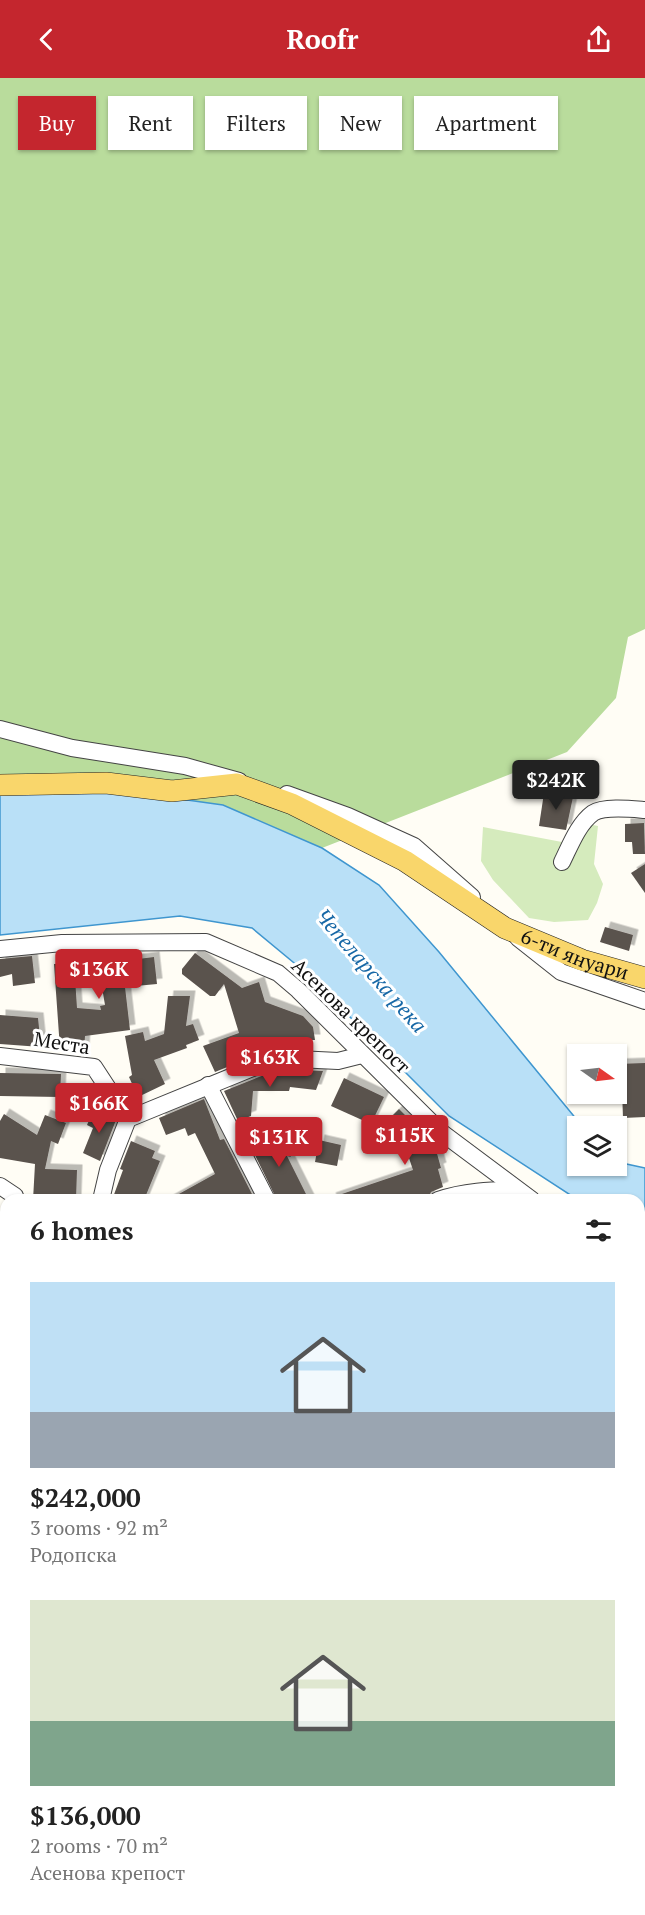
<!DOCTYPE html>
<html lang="en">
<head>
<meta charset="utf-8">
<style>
  body { margin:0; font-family:"PT Serif",serif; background:#f2f2f2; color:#222; height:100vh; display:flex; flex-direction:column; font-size:22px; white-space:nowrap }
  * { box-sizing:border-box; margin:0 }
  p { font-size:20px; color:#767676 }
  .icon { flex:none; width:33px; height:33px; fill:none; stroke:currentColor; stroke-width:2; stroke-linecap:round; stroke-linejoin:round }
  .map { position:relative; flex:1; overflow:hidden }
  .sheet { position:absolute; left:0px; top:1116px; width:645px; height:722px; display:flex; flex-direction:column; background:#fff; border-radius:18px 18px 0 0; box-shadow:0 2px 4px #0004 }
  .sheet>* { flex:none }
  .hud { position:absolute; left:18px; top:18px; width:609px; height:54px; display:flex; gap:12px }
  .needle { width:39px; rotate:104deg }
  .buttons { position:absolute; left:567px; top:966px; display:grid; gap:12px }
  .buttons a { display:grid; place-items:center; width:60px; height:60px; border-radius:0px; background:#fff; box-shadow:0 2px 4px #0004; font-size:30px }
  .price { position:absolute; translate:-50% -51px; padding:0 14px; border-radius:6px; background:#c4262e; color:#fff; font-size:20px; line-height:39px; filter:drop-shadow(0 2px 3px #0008) }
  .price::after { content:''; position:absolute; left:50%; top:36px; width:18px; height:14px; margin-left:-9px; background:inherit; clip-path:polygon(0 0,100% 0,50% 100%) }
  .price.current { background:#222; color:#fff }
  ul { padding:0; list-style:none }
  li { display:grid; align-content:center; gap:12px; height:318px; padding:0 30px }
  li span { display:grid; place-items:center; height:186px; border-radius:0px; color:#555 }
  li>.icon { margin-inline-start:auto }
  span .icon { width:108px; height:108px; fill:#fffc; stroke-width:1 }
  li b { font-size:26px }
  h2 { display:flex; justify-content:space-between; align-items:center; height:72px; padding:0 30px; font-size:26px }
  .tag { padding:0 21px; border-radius:0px; background:#fff; box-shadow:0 2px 4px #0004; font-size:21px; line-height:54px }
  .tag.current { background:#c4262e; color:#fff }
  header { display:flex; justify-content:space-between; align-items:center; height:78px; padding:0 30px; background:#c4262e; color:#fff; font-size:27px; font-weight:800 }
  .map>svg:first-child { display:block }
  .green { fill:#d5ebbd }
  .forest { fill:#b9dc9c }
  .water { fill:#b9e0f7; stroke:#3f96cf; stroke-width:1.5 }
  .building { fill:#5a524d; filter:url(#shadow) }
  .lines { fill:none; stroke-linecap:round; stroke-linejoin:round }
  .minor-casing { stroke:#444; stroke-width:18 }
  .major-casing { stroke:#222; stroke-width:22 }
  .minor { stroke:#fff; stroke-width:16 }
  .major { stroke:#f9d66b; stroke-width:21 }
  .labels { text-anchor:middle; stroke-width:6; stroke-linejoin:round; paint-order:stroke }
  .street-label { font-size:20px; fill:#111; stroke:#fff }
  .water-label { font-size:21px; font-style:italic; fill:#1768a6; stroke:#fff }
</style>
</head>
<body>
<header><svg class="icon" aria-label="back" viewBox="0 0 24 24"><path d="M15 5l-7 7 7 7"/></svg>Roofr<svg class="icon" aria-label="share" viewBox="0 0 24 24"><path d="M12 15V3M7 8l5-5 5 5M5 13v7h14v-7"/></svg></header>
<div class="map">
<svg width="645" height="1837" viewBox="0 0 645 1837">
  <defs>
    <filter id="shadow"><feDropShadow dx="5.5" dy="-5.5" stdDeviation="0" flood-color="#0004"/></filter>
  </defs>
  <rect width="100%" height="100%" fill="#fffdf5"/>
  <!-- green -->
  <path class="green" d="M588 746 598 748 594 786 603 806 597 825 588 842 554 844 529 840 493 802 481 783 483 749 562 764Z"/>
  <!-- forest -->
  <g class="forest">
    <path d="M0 0H645V551L628 559 616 620 567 674 322 770 223 727 101 710 0 716Z"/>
    <path d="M0 1596 6 1598V1832H476L481 1837H0Z"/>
  </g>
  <!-- water -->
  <path class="water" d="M101 710 223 727 322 770 379 807 439 874 582 1048H578V1088H616L617 1084 645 1090V1166L639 1162V1122H578L449 1038 305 894 252 850 180 838 0 857V716Z"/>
  <!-- building -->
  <g class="building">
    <path d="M544 715 573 719 566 752 539 748Z"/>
    <path d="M644 745 645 776H633L632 764H625V746Z"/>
    <path d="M645 786V815L631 795Z"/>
    <path d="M605 849 633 857 629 873 600 864Z"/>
    <path d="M195 875 242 910 259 904 265 924 303 938 313 949 315 962 265 961 269 972 215 994 203 968 239 955 224 906 215 918H210L182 896V891Z"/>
    <path d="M32 878 35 905 13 908 12 896 0 899V881Z"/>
    <path d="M154 879 157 906 125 909 130 952 85 958 84 973 60 971 54 886 74 885 77 930 101 932 100 928 105 927 98 886Z"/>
    <path d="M168 918H190L186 948 193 946 199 962 186 967 187 970 154 982 165 1006 138 1019 129 999 132 997 125 958 143 954 145 963 164 956Z"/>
    <path d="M0 937 38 940 41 969 0 966Z"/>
    <path d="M645 985V1039L623 1040 622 1012H616V986Z"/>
    <path d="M279 991 323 993 316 1012 290 1009 289 1013H253L251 1038 238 1043 224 1013Z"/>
    <path d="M0 995 61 996 60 1019 0 1018Z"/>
    <path d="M344 1000 384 1019 371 1046 331 1028Z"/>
    <path d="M204 1021 220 1062 224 1061 255 1122H168L215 1096 195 1055 188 1058 185 1050 166 1057 159 1040Z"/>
    <path d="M94 1031 114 1039 116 1042 100 1083 83 1075 93 1050 87 1047Z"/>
    <path d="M399 1031 418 1050 421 1049 433 1061 441 1090 438 1091 443 1109 431 1114 428 1121 424 1122 423 1117 408 1122H331L330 1120 413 1092 407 1074 381 1049Z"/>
    <path d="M4 1036 37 1057 45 1037 66 1045 58 1066 51 1063 45 1091 77 1092 76 1122H33L35 1086 0 1080V1043Z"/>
    <path d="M278 1053 291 1079 287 1078 309 1122H277L250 1067Z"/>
    <path d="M319 1062 341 1067 337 1088 315 1084Z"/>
    <path d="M131 1063 155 1073 152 1080 160 1083 144 1122H112L123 1092 120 1091Z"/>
  </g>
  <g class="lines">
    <!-- minor casing -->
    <g class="minor-casing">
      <g id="minor">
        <path d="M0 651 72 670 185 688 239 703"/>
        <path d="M287 716 348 738 414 768 472 819"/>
        <path d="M562 784C570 768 578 746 593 735 604 728 632 731 645 732"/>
        <path d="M518 860 561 894 645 923"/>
        <path d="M0 871 62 865 206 864 278 895 298 912 441 1054 532 1122"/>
        <path d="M0 978 94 989 128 1041"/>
        <path d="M208 1007 267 1122"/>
        <path d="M0 1108 15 1118 16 1122"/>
        <path d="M101 1122 108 1092 128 1041 277 980 338 983 362 977"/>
        <path d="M438 1122C464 1113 490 1112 516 1112L517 1115"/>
        <path d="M639 1196 645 1200"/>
        <path d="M0 1243 6 1239"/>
        <path d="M639 1285H645"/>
        <path d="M0 1379 6 1375"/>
        <path d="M0 1439 6 1445"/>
        <path d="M639 1504 645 1510"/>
        <path d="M0 1526 6 1527"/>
        <path d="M639 1602 645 1603"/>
      </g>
    </g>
    <!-- major casing -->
    <g class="major-casing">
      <g id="major">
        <path id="s1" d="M0 707 106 705 172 713 237 706 292 726 405 783 505 850 582 882 645 900"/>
      </g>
    </g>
    <!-- minor -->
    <use href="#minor" class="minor"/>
    <!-- major -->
    <use href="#major" class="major"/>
  </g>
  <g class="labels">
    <!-- street labels -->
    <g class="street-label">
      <text dy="7" stroke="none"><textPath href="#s1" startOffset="618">6-ти януари</textPath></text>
      <text transform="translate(351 938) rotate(44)" y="7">Асенова крепост</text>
      <text transform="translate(62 965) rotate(9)" y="7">Места</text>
    </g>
    <!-- water labels -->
    <g class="water-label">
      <text transform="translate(371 893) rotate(49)" y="7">Чепеларска река</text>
    </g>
  </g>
</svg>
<div class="buttons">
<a><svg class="needle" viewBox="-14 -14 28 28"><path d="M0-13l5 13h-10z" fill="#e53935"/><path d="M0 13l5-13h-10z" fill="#767676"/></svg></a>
<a><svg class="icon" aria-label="layers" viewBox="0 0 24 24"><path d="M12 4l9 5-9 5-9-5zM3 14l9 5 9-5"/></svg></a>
</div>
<b class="price current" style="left:556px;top:733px">$242K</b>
<b class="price" style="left:99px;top:922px">$136K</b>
<b class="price" style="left:270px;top:1010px">$163K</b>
<b class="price" style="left:99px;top:1056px">$166K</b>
<b class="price" style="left:405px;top:1088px">$115K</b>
<b class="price" style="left:279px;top:1090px">$131K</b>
<div class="hud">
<a class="tag current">Buy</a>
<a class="tag">Rent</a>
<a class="tag">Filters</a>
<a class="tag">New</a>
<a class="tag">Apartment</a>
</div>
<section class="sheet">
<h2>6 homes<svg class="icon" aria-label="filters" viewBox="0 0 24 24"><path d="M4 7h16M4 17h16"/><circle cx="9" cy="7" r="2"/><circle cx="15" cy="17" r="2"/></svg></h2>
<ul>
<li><span style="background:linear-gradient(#bfe0f5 70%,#9aa5b1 0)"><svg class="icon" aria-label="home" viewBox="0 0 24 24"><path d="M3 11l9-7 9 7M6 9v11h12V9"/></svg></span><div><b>$242,000</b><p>3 rooms · 92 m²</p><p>Родопска</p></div></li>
<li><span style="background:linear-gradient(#dfe7d0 65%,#7fa58c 0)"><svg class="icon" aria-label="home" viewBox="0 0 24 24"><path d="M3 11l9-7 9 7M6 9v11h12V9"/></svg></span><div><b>$136,000</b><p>2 rooms · 70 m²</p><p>Асенова крепост</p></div></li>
</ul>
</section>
</div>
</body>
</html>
